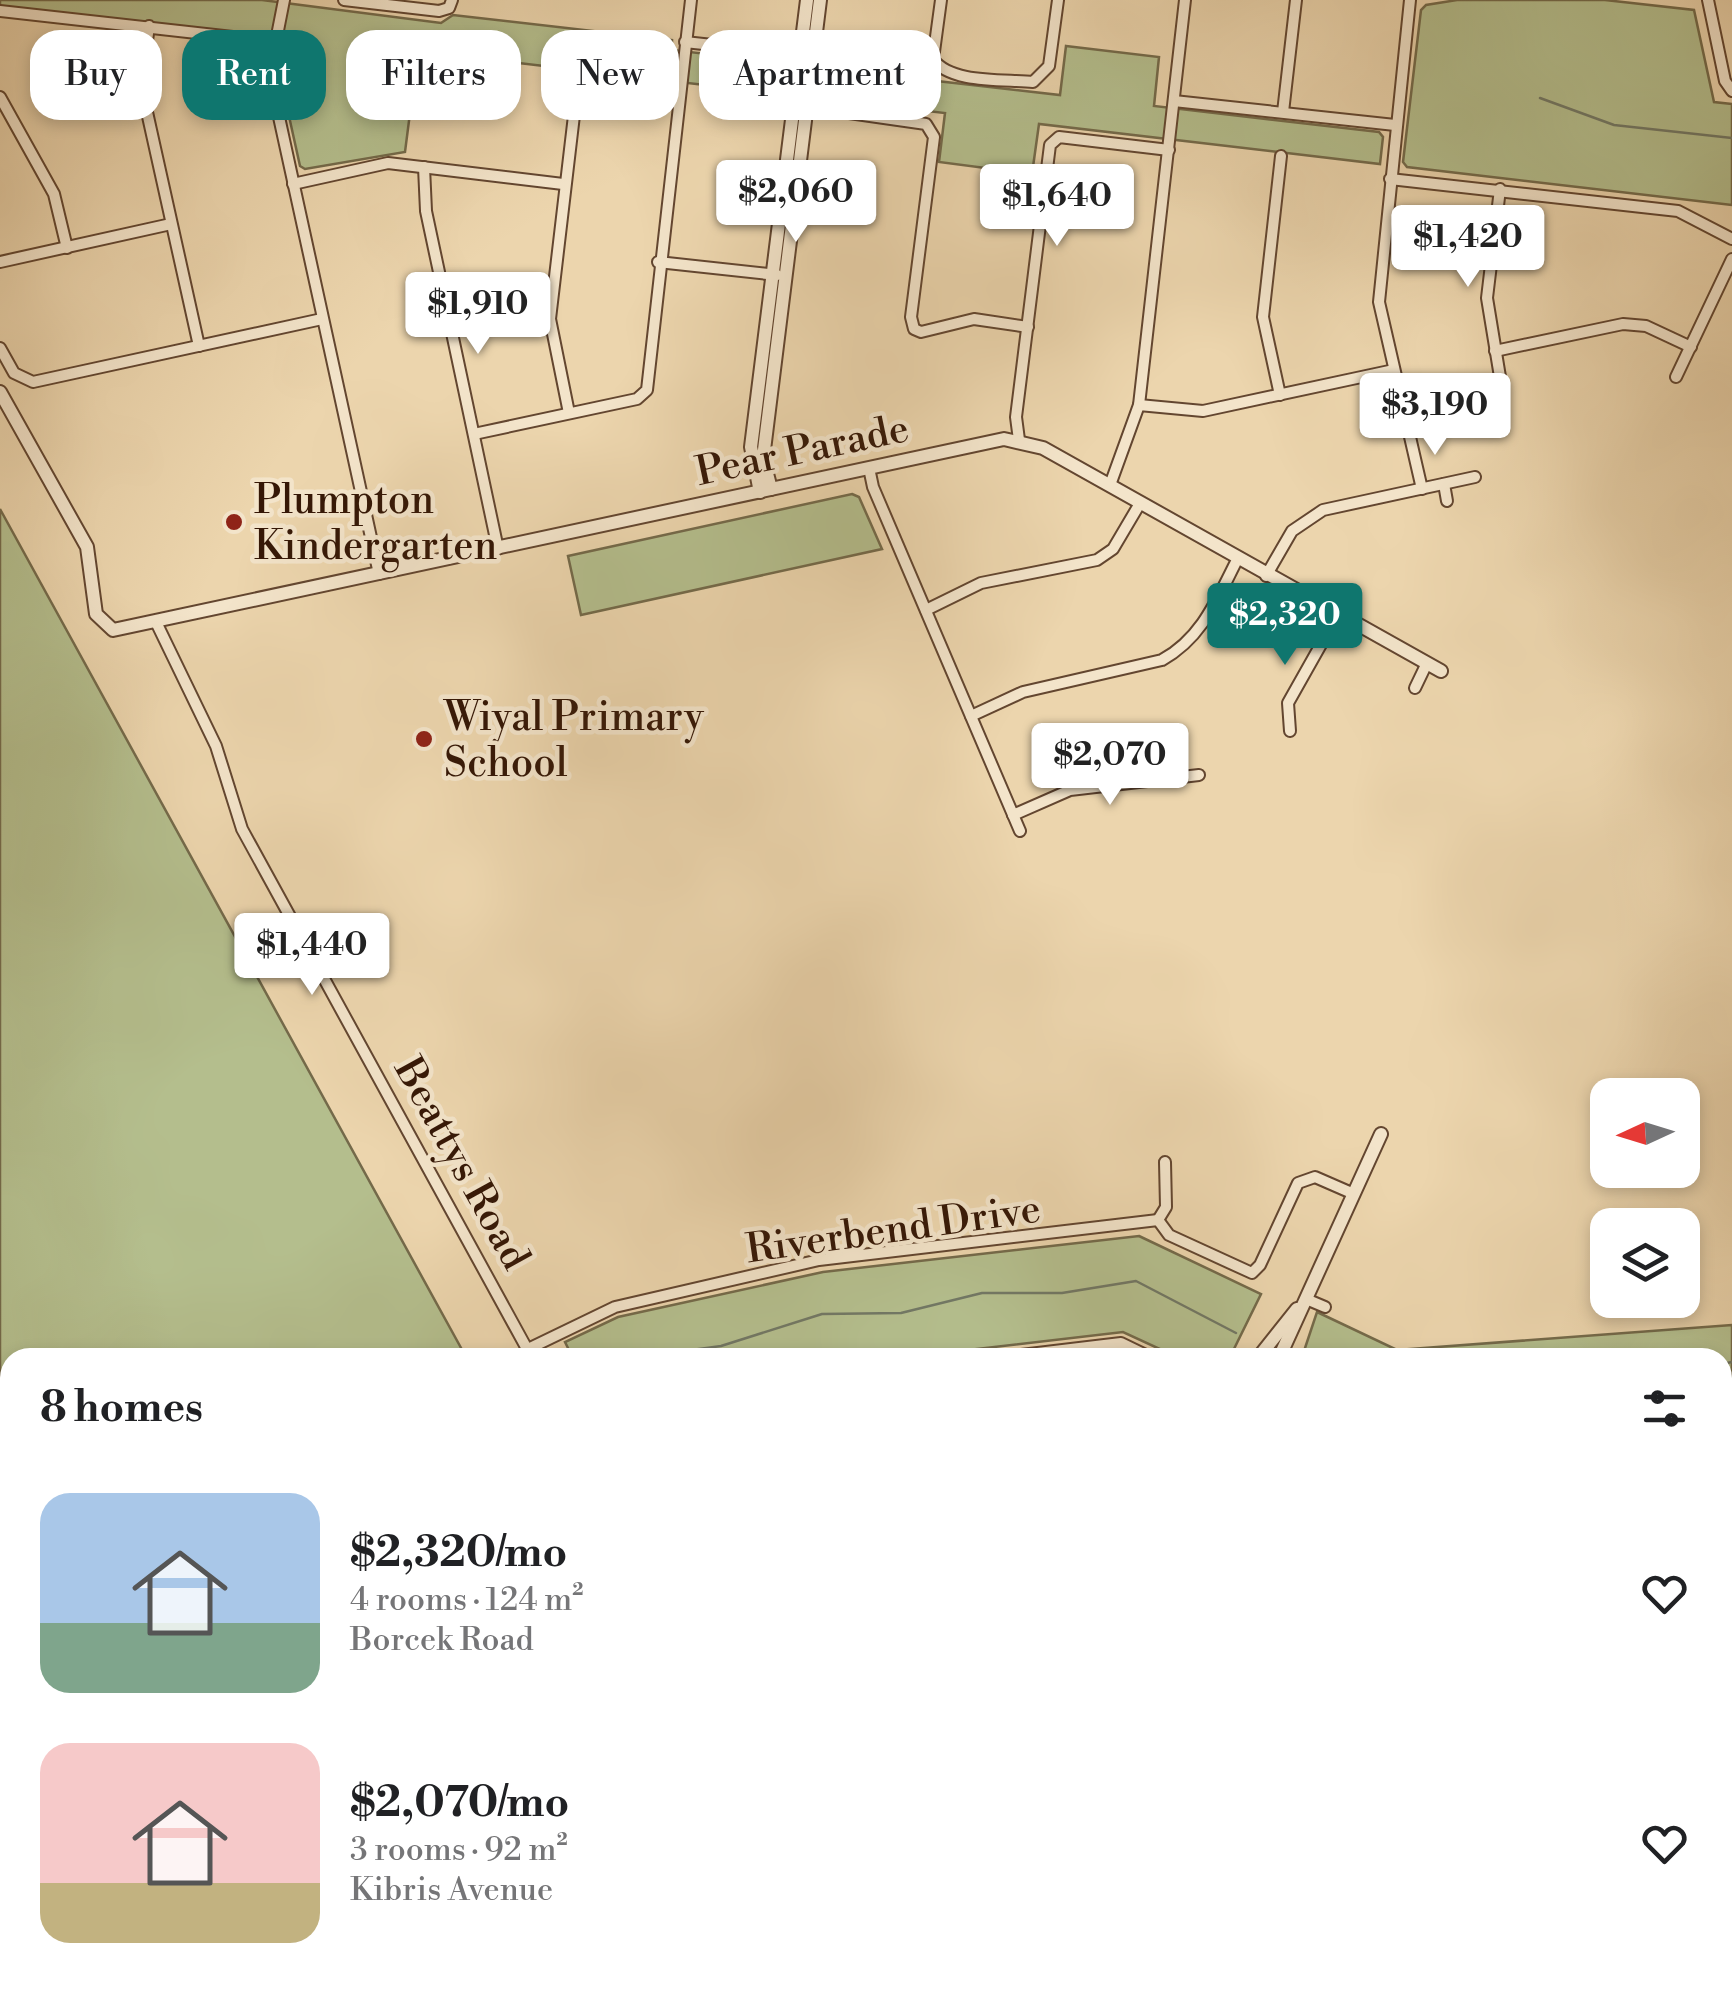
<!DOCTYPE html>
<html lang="en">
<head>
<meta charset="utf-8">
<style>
  body { margin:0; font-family:"Libre Bodoni",serif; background:#f6f6f6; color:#202124; height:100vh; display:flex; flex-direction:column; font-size:38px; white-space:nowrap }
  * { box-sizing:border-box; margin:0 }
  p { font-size:32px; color:#757577 }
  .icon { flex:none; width:55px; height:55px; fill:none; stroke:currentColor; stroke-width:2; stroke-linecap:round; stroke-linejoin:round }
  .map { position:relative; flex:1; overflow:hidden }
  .drawer { position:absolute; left:0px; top:1348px; width:1732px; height:642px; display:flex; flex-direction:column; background:#fff; border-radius:30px 30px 0 0; box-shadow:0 5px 15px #0003 }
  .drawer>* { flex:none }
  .banner { position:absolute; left:30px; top:30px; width:1000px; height:90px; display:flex; gap:20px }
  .needle { width:65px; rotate:266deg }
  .tools { position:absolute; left:1590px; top:1078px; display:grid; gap:20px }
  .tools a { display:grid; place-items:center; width:110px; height:110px; border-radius:20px; background:#fff; box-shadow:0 5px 15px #0003; font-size:50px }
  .price { position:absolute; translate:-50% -85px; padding:0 22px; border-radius:10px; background:#fff; color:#222; font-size:32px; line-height:65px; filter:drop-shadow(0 2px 5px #0008) }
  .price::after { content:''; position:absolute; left:50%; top:60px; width:30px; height:22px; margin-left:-15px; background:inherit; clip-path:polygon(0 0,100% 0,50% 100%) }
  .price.on { background:#0f766e; color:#fff }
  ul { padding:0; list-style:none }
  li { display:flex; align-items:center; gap:30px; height:250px; padding:0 40px }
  li span { display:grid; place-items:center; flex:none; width:280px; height:200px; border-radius:30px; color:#555 }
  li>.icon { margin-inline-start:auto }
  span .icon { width:120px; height:120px; fill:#fffc; stroke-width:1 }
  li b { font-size:42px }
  h2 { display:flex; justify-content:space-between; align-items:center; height:120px; padding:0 40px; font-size:42px }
  .chip { padding:0 35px; border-radius:30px; background:#fff; box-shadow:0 5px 15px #0003; font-size:35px; line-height:90px }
  .chip.on { background:#0f766e; color:#fff }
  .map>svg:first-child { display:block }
  .green { fill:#b4be8d; stroke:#746a4a; stroke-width:2.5 }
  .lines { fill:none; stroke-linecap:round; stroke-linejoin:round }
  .stream { stroke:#727865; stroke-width:2.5 }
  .minor-casing { stroke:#634630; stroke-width:14 }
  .tertiary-casing { stroke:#634630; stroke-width:16 }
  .minor { stroke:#f3e4ca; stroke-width:10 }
  .tertiary { stroke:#f3e4ca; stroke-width:12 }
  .poi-dot { fill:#8f2418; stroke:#f3e4ca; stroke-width:4 }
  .labels { text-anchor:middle; stroke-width:9; stroke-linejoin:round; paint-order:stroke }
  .street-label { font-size:40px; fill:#351706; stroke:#f3e4ca }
  .poi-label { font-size:40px; fill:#351706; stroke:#f3e4ca; text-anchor:start }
</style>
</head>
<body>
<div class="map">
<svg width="1732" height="1989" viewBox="0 0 1732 1989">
  <rect width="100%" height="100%" fill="#ecd5ad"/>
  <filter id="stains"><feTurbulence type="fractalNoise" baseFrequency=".002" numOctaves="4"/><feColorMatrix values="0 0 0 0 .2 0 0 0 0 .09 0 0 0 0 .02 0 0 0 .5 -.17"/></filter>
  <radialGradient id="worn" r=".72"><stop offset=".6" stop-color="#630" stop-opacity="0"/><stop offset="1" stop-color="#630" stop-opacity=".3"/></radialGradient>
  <!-- green -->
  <g class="green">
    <path d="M0 0H262L441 23 453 15 672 40V50L784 63 781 94 418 51 405 152 305 169 300 166 281 80 284 43 0 11Z"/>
    <path d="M1457 0H1605L1694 10 1714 102 1732 104V205L1407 167 1403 162 1421 10 1426 5Z"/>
    <path d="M1066 46 1159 57 1154 106 1379 132 1383 137 1380 164 1039 124 1032 174 939 162 945 113 832 100 828 95 831 69 1060 95Z"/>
    <path d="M852 494 859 497 882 549 581 615 568 556Z"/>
    <path d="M0 509 466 1357 10 1358V1980H813L818 1989H0Z"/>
    <path d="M1139 1236 1261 1294 1230 1357H1177L1123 1332 899 1358H573L565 1342 618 1317 823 1272Z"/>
    <path d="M1317 1312 1397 1350 1732 1325V1419L1723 1420 1722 1358 1302 1357Z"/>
  </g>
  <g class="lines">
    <!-- stream -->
    <g class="stream">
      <path d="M1540 98 1614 125 1732 138"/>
      <path d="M1302 1357V1358"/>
      <path d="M633 1358 721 1346 822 1314 901 1313 982 1293H1062L1136 1281 1236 1333"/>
      <path d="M1722 1364 1732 1362"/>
      <path d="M0 1381 10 1378"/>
    </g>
    <!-- minor casing -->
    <g class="minor-casing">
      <g id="minor">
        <path d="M284 0 272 61V85L379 574"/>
        <path d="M344 0 439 11 449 8 452 0"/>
        <path d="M941 0 933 59C950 84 1005 79 1033 82L1049 66 1058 0"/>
        <path d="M1410 0 1379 302 1422 489"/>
        <path d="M1708 0 1725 81 1732 91"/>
        <path d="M0 11 277 42"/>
        <path d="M149 26 141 85 199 346"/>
        <path d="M685 42 740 48"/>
        <path d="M0 97 54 194 67 248"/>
        <path d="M1174 101 1395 125"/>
        <path d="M800 106 926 124 934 137 911 317 914 329 921 332 974 319 1028 327"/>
        <path d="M1283 112 1296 0"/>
        <path d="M424 167 426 211 498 549"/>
        <path d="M1390 179 1678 211 1732 239"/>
        <path d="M293 184 388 163 563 184"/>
        <path d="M1500 189 1487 298 1502 389"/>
        <path d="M0 262 171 224"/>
        <path d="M658 262 777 275"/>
        <path d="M0 348 14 373 33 382 322 319"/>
        <path d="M1495 351 1623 324 1646 326 1691 347"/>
        <path d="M1676 377 1732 259"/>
        <path d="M1280 395 1263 317 1281 156"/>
        <path d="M1139 405 1203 411 1394 370"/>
        <path d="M569 413 550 319 577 90 593 81 678 93"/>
        <path d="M474 434 637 399 647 390 691 0"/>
        <path d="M1019 440 1016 417 1050 145 1059 137 1169 150"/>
        <path d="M869 468 873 487 1020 831"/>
        <path d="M1444 484 1447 501"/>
        <path d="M1110 485 1139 405 1185 0"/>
        <path d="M1266 576 1292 531 1323 510 1475 477"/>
        <path d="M926 610 981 583 1097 560 1113 549 1139 505"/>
        <path d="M156 622 216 746 242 829 532 1358"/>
        <path d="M1415 688 1427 663"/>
        <path d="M971 716 1023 692 1162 660C1202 638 1217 599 1237 560"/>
        <path d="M1290 731 1288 703 1337 616"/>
        <path d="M1013 815 1070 790 1199 775"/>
        <path d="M1158 1220 1169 1235 1252 1273 1260 1265 1298 1183 1315 1177 1354 1194"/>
        <path d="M1158 1220 1166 1207 1165 1162"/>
        <path d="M1306 1299 1325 1307"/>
        <path d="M528 1349 615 1307 819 1260 1158 1220"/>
        <path d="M995 1358 1121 1343 1152 1358"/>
        <path d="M1722 1938 1732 1935"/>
        <path d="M1592 1989 1615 1980"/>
      </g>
    </g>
    <!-- tertiary casing -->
    <g class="tertiary-casing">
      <g id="tertiary">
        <path d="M0 392 87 547 96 614 113 630 1004 439 1043 448 1441 671"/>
        <path d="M771 489 763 458 820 0"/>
        <path d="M760 492 751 447 807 0"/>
        <path d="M1258 1358 1297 1309"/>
        <path d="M1279 1358 1381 1134"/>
      </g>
    </g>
    <!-- minor -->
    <use href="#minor" class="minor"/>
    <!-- tertiary -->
    <use href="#tertiary" class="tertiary"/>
  </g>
  <!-- markers -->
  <g class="poi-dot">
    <circle cx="234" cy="522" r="10"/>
    <circle cx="424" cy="739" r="10"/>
  </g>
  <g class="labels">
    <!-- street labels -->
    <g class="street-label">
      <text transform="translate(802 449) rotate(-12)" y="14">Pear Parade</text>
      <text transform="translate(463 1163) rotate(61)" y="14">Beattys Road</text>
      <text transform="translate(893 1228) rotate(-8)" y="14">Riverbend Drive</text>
    </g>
    <!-- poi labels -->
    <g class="poi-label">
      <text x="254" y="513">Plumpton<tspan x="254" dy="46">Kindergarten</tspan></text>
      <text x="444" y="730">Wiyal Primary<tspan x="444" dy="46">School</tspan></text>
    </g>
  </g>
  <rect width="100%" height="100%" filter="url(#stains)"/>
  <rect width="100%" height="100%" fill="url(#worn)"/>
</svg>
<div class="tools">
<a><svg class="needle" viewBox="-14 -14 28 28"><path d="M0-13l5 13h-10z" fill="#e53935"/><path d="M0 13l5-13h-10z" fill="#757577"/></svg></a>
<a><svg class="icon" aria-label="layers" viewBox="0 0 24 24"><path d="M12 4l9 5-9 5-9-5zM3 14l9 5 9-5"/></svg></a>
</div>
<b class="price" style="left:796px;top:245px">$2,060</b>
<b class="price" style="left:1057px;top:249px">$1,640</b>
<b class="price" style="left:1468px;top:290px">$1,420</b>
<b class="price" style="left:478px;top:357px">$1,910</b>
<b class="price" style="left:1435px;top:458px">$3,190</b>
<b class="price on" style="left:1285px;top:668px">$2,320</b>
<b class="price" style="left:1110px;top:808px">$2,070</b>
<b class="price" style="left:312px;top:998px">$1,440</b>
<div class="banner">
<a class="chip">Buy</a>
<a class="chip on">Rent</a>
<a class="chip">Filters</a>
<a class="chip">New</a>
<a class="chip">Apartment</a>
</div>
<section class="drawer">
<h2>8 homes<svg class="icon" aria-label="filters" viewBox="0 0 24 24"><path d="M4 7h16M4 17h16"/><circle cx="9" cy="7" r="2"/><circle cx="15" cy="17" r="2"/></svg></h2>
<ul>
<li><span style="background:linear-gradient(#a9c7e8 65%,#7fa58c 0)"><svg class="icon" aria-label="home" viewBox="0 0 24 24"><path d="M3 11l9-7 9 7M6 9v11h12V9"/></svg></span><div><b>$2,320/mo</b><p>4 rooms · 124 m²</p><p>Borcek Road</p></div><svg class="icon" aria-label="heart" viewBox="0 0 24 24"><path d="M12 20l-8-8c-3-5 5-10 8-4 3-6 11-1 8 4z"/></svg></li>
<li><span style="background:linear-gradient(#f6c9c9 70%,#c2b280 0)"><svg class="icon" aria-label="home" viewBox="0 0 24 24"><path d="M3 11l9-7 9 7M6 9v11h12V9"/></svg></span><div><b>$2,070/mo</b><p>3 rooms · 92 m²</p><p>Kibris Avenue</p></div><svg class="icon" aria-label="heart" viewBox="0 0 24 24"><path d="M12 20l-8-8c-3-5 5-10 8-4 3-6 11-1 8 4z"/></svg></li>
</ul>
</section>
</div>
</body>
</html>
